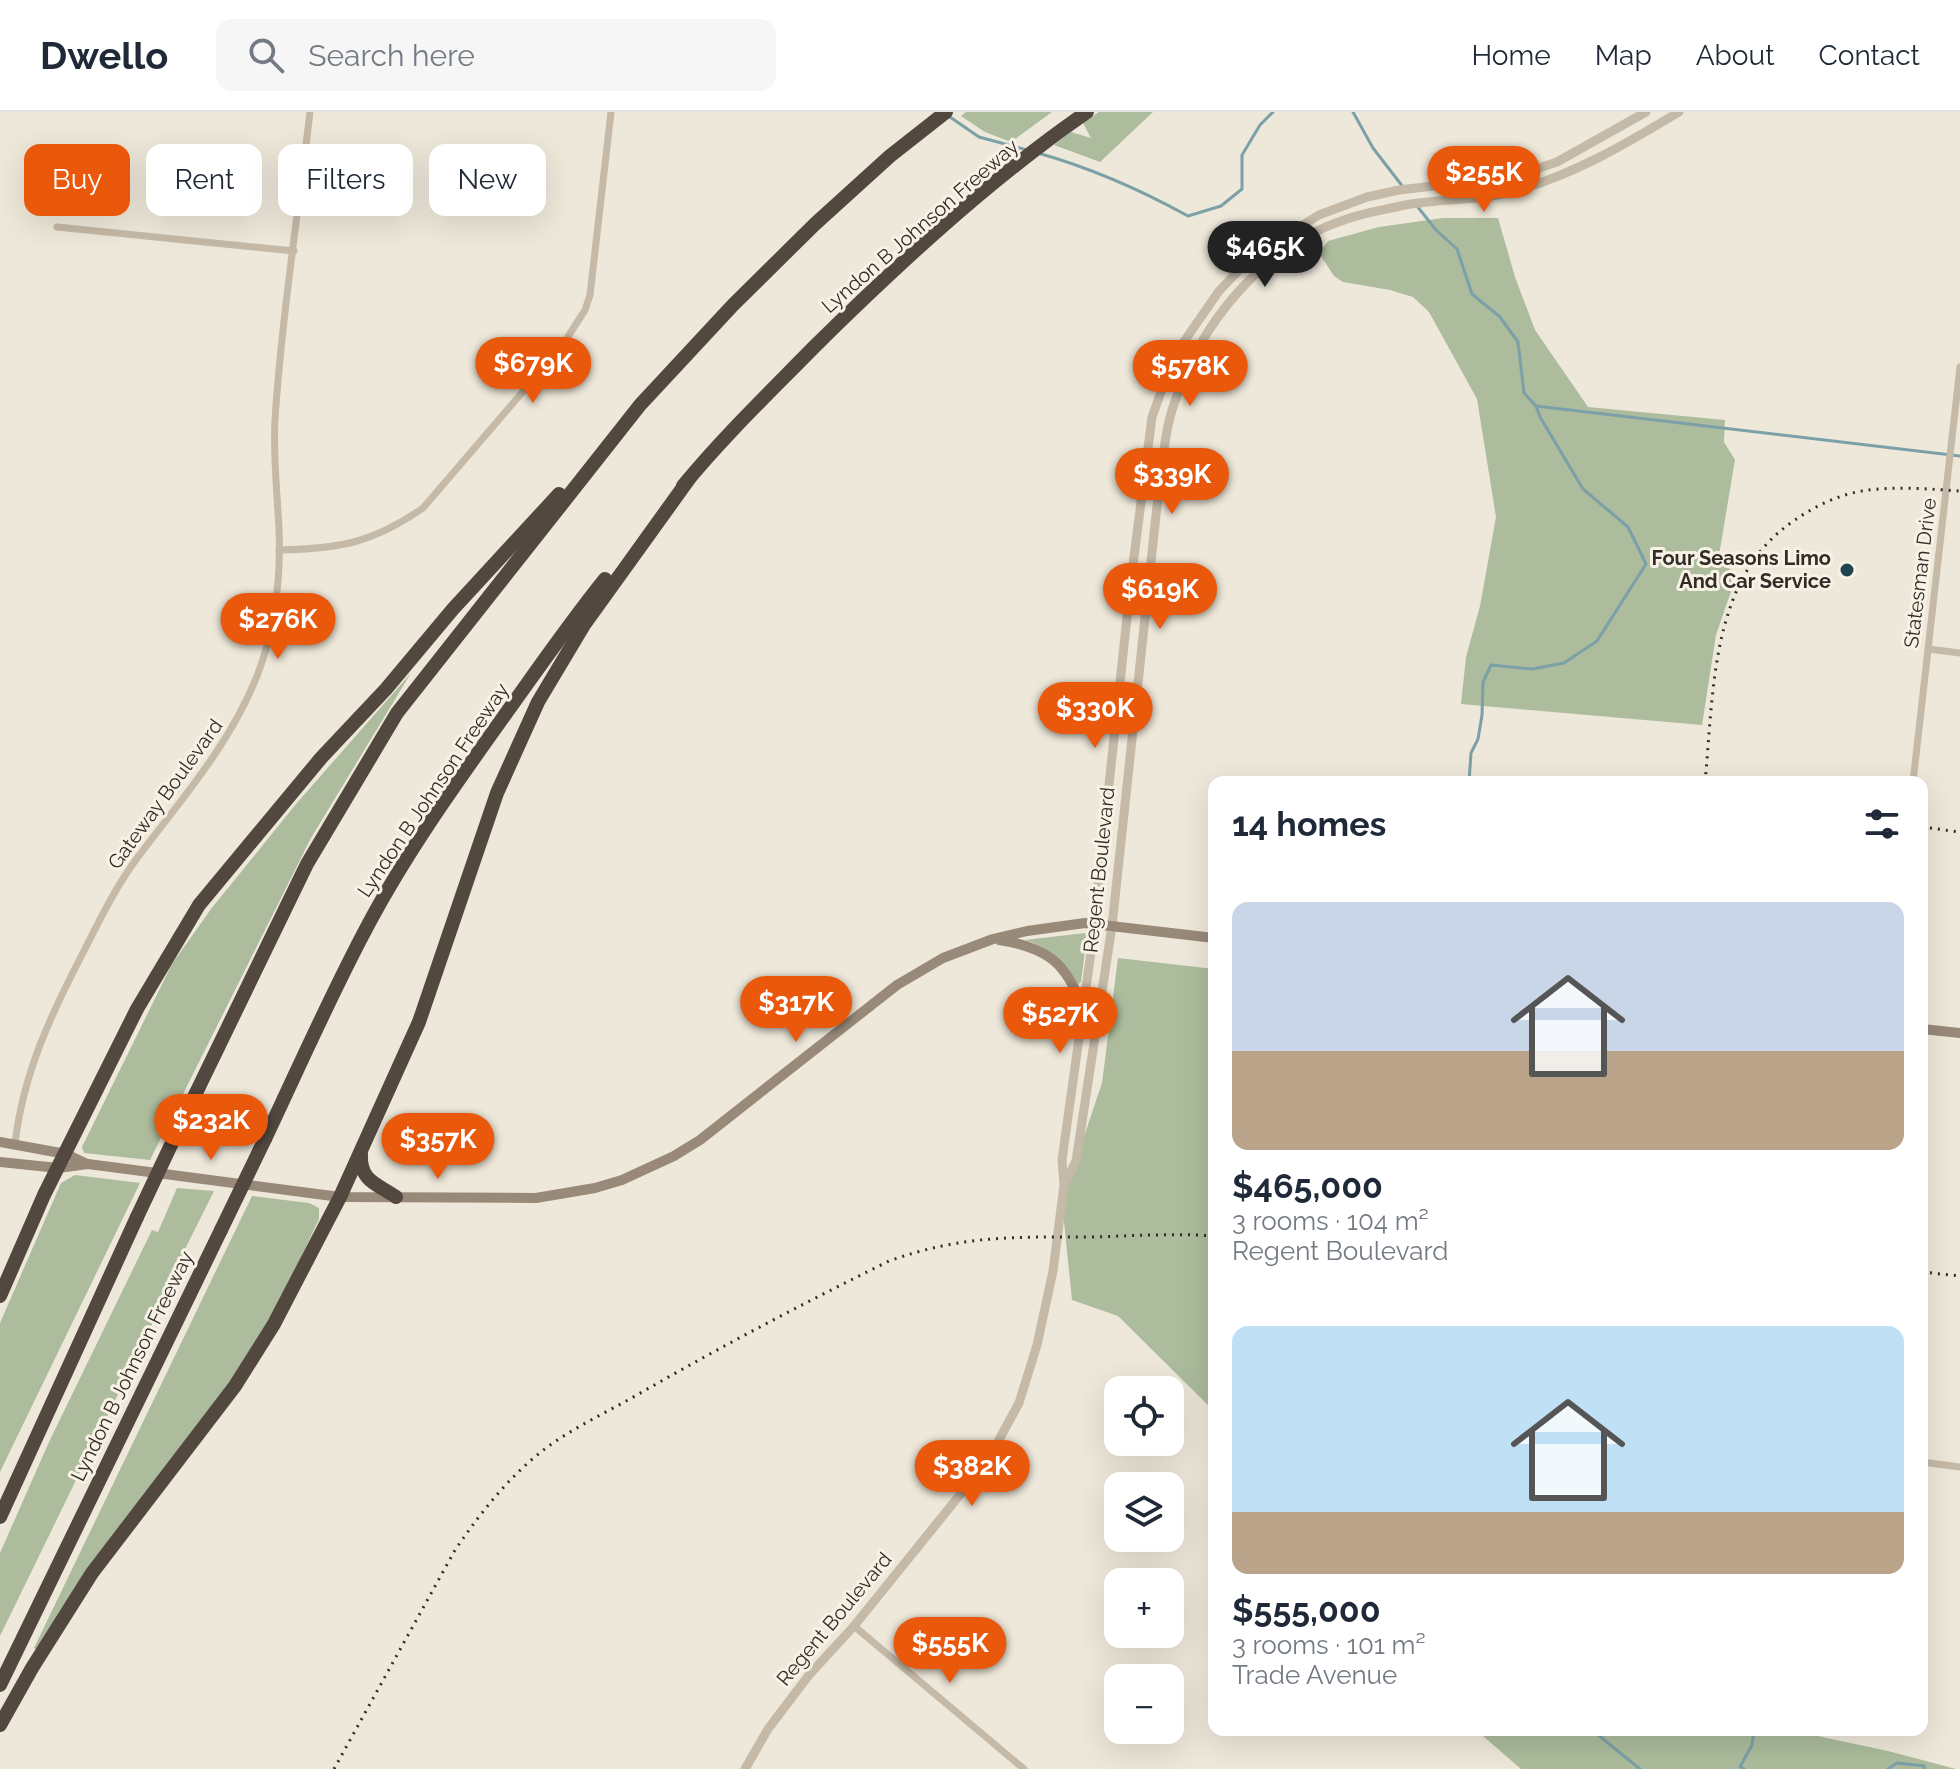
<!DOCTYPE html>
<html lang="en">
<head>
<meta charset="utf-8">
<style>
  body { margin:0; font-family:Raleway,sans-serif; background:#f6f6f7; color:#1f2937; height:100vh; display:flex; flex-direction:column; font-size:30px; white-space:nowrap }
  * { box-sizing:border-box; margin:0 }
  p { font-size:26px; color:#747a83 }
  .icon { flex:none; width:44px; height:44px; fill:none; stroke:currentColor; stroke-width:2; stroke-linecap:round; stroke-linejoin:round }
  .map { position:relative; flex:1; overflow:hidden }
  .sheet { position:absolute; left:1208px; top:664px; width:720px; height:960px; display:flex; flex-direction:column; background:#fff; border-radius:16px; box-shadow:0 8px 32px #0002 }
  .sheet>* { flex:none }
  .banner { position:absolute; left:24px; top:32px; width:760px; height:72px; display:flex; gap:16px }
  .tools { position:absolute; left:1104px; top:1264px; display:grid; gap:16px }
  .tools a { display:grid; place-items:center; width:80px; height:80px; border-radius:16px; background:#fff; box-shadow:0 8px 32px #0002; font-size:40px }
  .price { position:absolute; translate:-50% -68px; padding:0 18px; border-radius:28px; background:#ea580c; color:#fff; font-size:26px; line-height:52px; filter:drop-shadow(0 2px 4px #0008) }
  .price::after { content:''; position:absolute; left:50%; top:48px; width:24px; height:18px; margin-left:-12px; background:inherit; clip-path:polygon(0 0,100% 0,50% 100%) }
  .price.on { background:#222; color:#fff }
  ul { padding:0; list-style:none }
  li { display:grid; align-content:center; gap:16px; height:424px; padding:0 24px }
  li span { display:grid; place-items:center; height:248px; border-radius:16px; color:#555 }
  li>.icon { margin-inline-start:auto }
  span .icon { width:144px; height:144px; fill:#fffc; stroke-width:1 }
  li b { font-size:34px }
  h2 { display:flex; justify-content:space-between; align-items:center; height:96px; padding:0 24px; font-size:34px }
  .pill { padding:0 28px; border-radius:16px; background:#fff; box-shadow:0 8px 32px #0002; font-size:28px; line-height:72px }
  .pill.on { background:#ea580c; color:#fff }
  header { display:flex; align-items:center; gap:48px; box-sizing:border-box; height:112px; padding:0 40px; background:#fff; border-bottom:2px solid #e0e1e3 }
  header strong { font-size:38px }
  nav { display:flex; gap:44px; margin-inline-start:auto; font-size:28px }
  .search { width:560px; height:72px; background:#f6f6f7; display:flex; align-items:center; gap:20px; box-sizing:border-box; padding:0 28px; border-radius:16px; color:#747a83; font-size:30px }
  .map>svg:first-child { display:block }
  .green { fill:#acbc9c }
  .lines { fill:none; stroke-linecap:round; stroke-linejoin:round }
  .stream { stroke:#7ca0a8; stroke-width:3 }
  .minor { stroke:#c5b9a7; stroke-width:7 }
  .tertiary { stroke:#c5b9a7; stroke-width:9 }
  .secondary { stroke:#988979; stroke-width:10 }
  .motorway { stroke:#52483f; stroke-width:14 }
  .rail { stroke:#322c27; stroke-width:3; stroke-dasharray:2 6; stroke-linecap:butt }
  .motorway-bridge { stroke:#52483f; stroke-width:14 }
  .poi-dot { fill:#21454f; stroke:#f7f1e6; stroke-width:3 }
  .labels { text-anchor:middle; stroke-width:6; stroke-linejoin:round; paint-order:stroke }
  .street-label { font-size:20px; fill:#322c27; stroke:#f7f1e6 }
  .poi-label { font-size:20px; font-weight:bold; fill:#322c27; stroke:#f7f1e6; text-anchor:end }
</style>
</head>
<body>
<header>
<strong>Dwello</strong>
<div class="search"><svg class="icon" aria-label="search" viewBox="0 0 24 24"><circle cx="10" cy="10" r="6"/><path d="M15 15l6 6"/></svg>Search here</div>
<nav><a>Home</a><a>Map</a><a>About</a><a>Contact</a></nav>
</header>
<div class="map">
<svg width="1960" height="1657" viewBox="0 0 1960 1657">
  <rect width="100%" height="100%" fill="#eee8da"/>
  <!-- green -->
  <g class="green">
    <path d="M966 0H1052L1011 30 985 20 961 4Z"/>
    <path d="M1099 0H1153L1100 50 1054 33 1071 20 1091 26 1083 11Z"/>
    <path d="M1443 106H1498L1515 165 1535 218 1588 295 1725 308 1724 330 1735 348 1718 449 1737 462 1716 523 1702 613 1461 592 1466 545 1480 494 1496 405 1477 287 1429 200 1413 185 1390 178 1343 170 1334 164 1319 141 1328 129 1379 115Z"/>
    <path d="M411 561 311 726 150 1048 84 1041 82 1035 172 852 211 797 296 692Z"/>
    <path d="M1085 821 1087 824 1081 870 1078 872C1063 851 1051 836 1025 828Z"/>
    <path d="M1118 846 1214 857V1299L1118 1204 1072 1188 1062 1090 1102 971Z"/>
    <path d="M75 1063 140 1071 0 1360V1211L61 1071Z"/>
    <path d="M177 1076 214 1079 156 1195 160 1196 0 1524V1441L49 1330 152 1118 158 1120Z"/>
    <path d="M252 1084 309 1091 319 1096V1107L275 1200 243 1255 38 1539 34 1536Z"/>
    <path d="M1476 1618H1813V1623L1888 1639 1956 1657H1521Z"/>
  </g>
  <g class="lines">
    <!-- stream -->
    <g class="stream">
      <path d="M1353 0 1373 36 1403 75"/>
      <path d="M950 5 979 25 1027 38"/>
      <path d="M1038 41C1091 56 1139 77 1188 104L1221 94 1242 77V43L1260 13 1273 0"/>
      <path d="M1417 94 1436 118 1457 137 1472 182 1500 205 1518 230 1524 281 1536 294 1540 305 1583 377 1628 415 1646 452 1597 529 1564 551 1532 557 1491 553 1483 570 1482 603 1478 627 1471 641 1469 670"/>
      <path d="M1536 294 1960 344"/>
      <path d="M1592 1618 1640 1657"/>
      <path d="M1668 1618 1679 1623 1682 1618"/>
      <path d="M1744 1657 1740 1655 1752 1633 1754 1618"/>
      <path d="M1888 1657 1897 1651 1924 1654 1925 1657"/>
    </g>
    <!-- minor -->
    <g class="minor">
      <path d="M57 115 294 139"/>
      <path d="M279 438C339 437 373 431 423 396L562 234 585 198 590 183 611 0"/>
      <path d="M1928 537 1960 541"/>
      <path d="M1913 670 1960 255"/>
      <path d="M15 1032C23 960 53 898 86 835 102 803 119 769 141 741 184 684 230 632 257 564 275 518 281 465 279 416 277 379 273 343 275 307 282 204 298 102 310 0"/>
      <path d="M1922 1350 1960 1355"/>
      <path d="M854 1514 1024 1657"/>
    </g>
    <!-- tertiary -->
    <g class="tertiary">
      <path d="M1066 1070 1076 1049 1112 814 1157 394C1162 361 1163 324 1174 292 1200 211 1264 133 1347 107 1364 101 1383 98 1400 94 1438 86 1477 90 1515 79 1575 62 1626 32 1679 0"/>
      <path d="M745 1657 768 1617 809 1563 854 1514 988 1348 1019 1291 1037 1233 1053 1159 1064 1073 1062 1048 1091 840 1131 468 1152 305 1174 244 1219 179 1244 153 1267 135 1319 103 1367 85 1399 78 1512 65 1557 50 1646 0"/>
    </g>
    <!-- secondary -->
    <g class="secondary">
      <path d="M999 828C1047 835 1067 851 1083 897"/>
      <path d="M1922 917 1960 921"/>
      <path d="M0 1030 66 1042 87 1052"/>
      <path d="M0 1050 58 1056 88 1052 340 1085 536 1086 595 1076 622 1068 674 1044 700 1028 897 873 943 846 993 827 1027 819 1085 811 1214 826"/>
    </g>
    <!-- motorway -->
    <g class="motorway">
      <path d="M683 374C723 325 769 281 813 236 897 153 990 67 1087 0"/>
      <path d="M179 1016 307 752 397 601 640 293 733 193 815 112 890 44 946 0"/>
      <path d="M265 1027C299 955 331 882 368 813 412 730 468 655 522 579 549 541 576 503 605 467"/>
      <path d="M361 1043C360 1070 378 1072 396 1085"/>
      <path d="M0 1184 44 1083 137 897 199 793 321 646 386 577 453 497 559 382"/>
      <path d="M0 1405 137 1105"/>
      <path d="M0 1573 221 1118"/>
      <path d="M0 1613 32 1556 92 1461 235 1274 274 1212 340 1085 419 910 497 681 538 590 584 513 689 367"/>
    </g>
    <!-- rail -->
    <g class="rail">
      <path d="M1705 670C1714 579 1710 464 1795 408 1815 394 1838 383 1862 379 1893 374 1929 377 1960 379"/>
      <path d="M1922 715 1960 720"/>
      <path d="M1922 1160 1960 1164"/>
      <path d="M334 1657 455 1438C477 1406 500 1376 529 1350 561 1321 600 1304 637 1283 720 1235 804 1191 889 1149 962 1123 1015 1125 1090 1125 1132 1124 1173 1121 1214 1124"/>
    </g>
    <!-- motorway-bridge -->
    <g class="motorway-bridge">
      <path d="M137 1105 179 1016"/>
      <path d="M221 1118 265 1027"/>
    </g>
  </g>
  <!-- markers -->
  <circle class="poi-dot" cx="1847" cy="458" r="8"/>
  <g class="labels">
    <!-- street labels -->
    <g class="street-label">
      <text transform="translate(920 114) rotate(-41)" y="7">Lyndon B Johnson Freeway</text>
      <text transform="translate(1920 461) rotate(-83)" y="7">Statesman Drive</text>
      <text transform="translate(433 678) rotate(-56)" y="7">Lyndon B Johnson Freeway</text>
      <text transform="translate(165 682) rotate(-54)" y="7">Gateway Boulevard</text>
      <text transform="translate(1099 758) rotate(-84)" y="7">Regent Boulevard</text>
      <text transform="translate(132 1254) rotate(-64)" y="7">Lyndon B Johnson Freeway</text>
      <text transform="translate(834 1507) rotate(-50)" y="7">Regent Boulevard</text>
    </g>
    <!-- poi labels -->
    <g class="poi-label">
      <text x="1831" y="453">Four Seasons Limo<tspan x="1831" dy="23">And Car Service</tspan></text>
    </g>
  </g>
</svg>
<div class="tools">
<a><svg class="icon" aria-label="locate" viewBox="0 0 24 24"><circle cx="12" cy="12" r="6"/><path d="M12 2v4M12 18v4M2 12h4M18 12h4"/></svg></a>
<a><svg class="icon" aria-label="layers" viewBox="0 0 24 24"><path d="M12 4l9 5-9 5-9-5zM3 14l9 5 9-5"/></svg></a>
<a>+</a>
<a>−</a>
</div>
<b class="price" style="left:1484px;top:102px">$255K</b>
<b class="price on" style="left:1265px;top:177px">$465K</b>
<b class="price" style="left:533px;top:293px">$679K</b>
<b class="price" style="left:1190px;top:296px">$578K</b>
<b class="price" style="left:1172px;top:404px">$339K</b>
<b class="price" style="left:1160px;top:519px">$619K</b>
<b class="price" style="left:278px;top:549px">$276K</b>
<b class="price" style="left:1095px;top:638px">$330K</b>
<b class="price" style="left:796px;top:932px">$317K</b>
<b class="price" style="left:1060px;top:943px">$527K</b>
<b class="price" style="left:211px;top:1050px">$232K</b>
<b class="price" style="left:438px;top:1069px">$357K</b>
<b class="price" style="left:972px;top:1396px">$382K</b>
<b class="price" style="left:950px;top:1573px">$555K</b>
<div class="banner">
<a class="pill on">Buy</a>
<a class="pill">Rent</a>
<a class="pill">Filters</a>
<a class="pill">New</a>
</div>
<section class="sheet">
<h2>14 homes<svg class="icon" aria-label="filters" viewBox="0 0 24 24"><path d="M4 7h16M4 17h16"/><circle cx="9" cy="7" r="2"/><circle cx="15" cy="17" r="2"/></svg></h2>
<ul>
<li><span style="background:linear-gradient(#c9d6e8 60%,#b9a48a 0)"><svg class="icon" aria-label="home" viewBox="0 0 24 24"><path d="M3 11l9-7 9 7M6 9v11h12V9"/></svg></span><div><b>$465,000</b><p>3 rooms · 104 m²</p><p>Regent Boulevard</p></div></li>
<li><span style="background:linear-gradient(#bfe0f5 75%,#b9a48a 0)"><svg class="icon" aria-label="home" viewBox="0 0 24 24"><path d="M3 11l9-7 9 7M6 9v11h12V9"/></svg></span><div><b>$555,000</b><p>3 rooms · 101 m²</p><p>Trade Avenue</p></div></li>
</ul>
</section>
</div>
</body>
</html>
